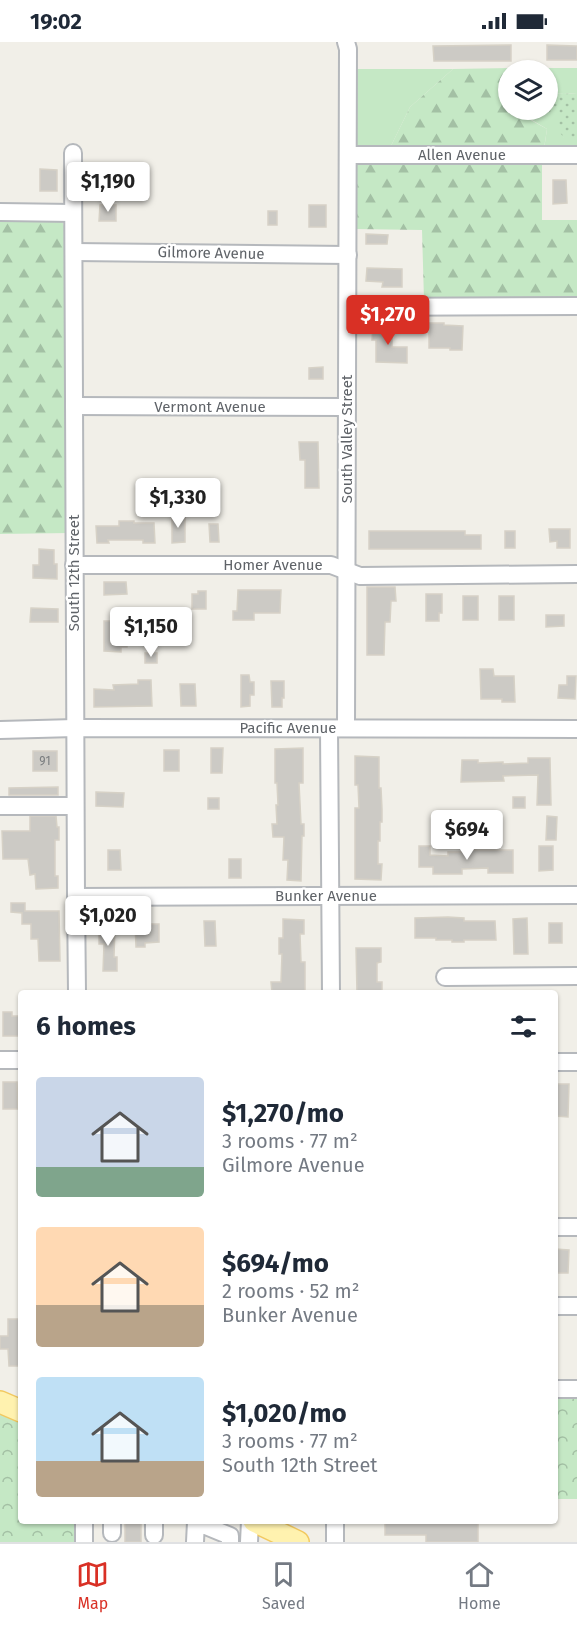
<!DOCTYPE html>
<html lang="en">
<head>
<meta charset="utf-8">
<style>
  body { margin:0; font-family:"Fira Sans",sans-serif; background:#f6f6f7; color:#1f2937; height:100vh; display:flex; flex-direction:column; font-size:22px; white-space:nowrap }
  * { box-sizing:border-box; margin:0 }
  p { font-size:20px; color:#747a83 }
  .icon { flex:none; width:33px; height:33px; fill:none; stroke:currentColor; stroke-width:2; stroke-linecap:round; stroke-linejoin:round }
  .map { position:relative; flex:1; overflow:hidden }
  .drawer { position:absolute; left:18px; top:948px; width:540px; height:534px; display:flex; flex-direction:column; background:#fff; border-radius:6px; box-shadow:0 2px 4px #0004 }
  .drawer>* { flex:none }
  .fabs { position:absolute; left:498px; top:18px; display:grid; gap:12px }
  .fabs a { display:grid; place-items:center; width:60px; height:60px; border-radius:50%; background:#fff; box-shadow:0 2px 4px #0004; font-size:30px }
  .price { position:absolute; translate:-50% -51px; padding:0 14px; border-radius:6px; background:#fff; color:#222; font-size:20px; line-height:39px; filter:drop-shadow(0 2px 3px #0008) }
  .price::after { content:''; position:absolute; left:50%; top:36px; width:18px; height:14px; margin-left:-9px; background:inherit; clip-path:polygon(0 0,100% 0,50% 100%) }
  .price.on { background:#d93025; color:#fff }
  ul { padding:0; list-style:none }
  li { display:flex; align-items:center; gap:18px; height:150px; padding:0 18px }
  li span { display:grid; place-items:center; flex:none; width:168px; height:120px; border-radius:6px; color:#555 }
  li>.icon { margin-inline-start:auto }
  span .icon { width:72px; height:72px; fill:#fffc; stroke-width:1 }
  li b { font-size:26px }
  h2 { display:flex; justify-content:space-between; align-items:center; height:72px; padding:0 18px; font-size:26px }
  .status { display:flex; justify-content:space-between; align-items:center; height:42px; padding:0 30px; background:#fff; direction:ltr }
  .status svg { height:16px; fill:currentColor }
  .tabs { display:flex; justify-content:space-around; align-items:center; height:84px; border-top:2px solid #e0e1e3; background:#fff; font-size:16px; color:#747a83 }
  .tabs a { display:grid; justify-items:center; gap:3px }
  .tabs .on { color:#d93025 }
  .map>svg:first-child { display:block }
  .grass { fill:#c5e8c5 }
  .forest { fill:url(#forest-firs) }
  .park { fill:url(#park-crowns) }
  .garden { fill:url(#garden-dots) }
  .building { fill:#cccac5; stroke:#d6d1c6; stroke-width:1.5 }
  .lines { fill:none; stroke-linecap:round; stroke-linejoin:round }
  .minor-casing { stroke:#b5b8bc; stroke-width:20 }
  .major-casing { stroke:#f2c960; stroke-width:24 }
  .minor { stroke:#fff; stroke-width:16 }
  .major { stroke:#fff2af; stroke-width:21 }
  .labels { text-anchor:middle; stroke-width:4.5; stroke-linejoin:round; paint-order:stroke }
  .number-label { font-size:12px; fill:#7a7d7f }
  .street-label { font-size:15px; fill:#5f6368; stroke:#fff }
</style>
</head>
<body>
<div class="status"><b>19:02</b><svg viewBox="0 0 49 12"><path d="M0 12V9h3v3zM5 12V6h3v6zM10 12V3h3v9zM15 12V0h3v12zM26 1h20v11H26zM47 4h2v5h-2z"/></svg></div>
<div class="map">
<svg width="577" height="1500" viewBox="0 0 577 1500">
  <defs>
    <pattern id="forest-firs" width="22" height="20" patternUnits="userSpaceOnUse" patternTransform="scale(1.5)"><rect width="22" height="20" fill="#c5e8c5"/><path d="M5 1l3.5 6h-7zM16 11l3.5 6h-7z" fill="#a3c0a4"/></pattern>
    <pattern id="park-crowns" width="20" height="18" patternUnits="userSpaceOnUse" patternTransform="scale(1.5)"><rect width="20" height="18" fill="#c5e8c5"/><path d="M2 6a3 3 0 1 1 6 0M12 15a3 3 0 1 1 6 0" fill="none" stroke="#a3c0a4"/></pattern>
    <pattern id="garden-dots" width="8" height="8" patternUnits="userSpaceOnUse" patternTransform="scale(1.5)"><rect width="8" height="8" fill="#c5e8c5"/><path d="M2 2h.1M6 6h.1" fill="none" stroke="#a3c0a4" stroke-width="1.8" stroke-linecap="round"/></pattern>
  </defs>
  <rect width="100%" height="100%" fill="#f1efe8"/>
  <!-- grass -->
  <g class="grass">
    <path d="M515 26H577V51L564 52 548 51V28H515Z"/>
    <path d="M354 27H453L410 65 390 106 353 107Z"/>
    <path d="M519 68H546L547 73H560L564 96H577V107H544L547 87 520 71Z"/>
  </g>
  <!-- forest -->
  <g class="forest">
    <path d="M515 26V28H508V68H519L520 72 547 87 542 119V178H577V257L424 258 422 188 354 187 356 120 390 106 410 65 453 27Z"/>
    <path d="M0 175 56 176 63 181 67 195 70 491 0 492Z"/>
  </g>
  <!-- park -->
  <g class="park">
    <path d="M555 1354H573L577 1356V1457H555Z"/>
    <path d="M0 1371 21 1381V1479H74V1500H0Z"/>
  </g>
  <!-- garden -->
  <path class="garden" d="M548 51 564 52 577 51V96H564L558 88 560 73H546Z"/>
  <!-- building -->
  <g class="building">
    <path d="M511 3V19H434L433 4Z"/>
    <path d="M547 3 577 4V18H547Z"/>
    <path d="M40 127 57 128V149H40Z"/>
    <path d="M553 138H566L567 161 553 162Z"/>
    <path d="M100 163H116V179H99Z"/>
    <rect x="309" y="163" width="17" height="22"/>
    <rect x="268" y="169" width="9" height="14"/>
    <path d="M366 192 388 193 387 202H366Z"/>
    <path d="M367 226 402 227V245H382L383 240 366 239Z"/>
    <path d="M429 281H444V283L463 284 462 308H450V306H429Z"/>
    <path d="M373 284H392V305H407V321L376 320V298H372Z"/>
    <path d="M323 325V337H309V326Z"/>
    <path d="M299 400H318L319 446H305V418H300Z"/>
    <path d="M172 473H185V500L172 501Z"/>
    <path d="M119 479H134V481H154L155 501H143V498H108L109 501H97L96 484H119Z"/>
    <path d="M209 482H218L219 500H210Z"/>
    <path d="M549 487H570V506H557V499L550 500Z"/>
    <path d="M369 489H465V493H481V507H369Z"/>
    <rect x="505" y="489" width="10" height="17"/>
    <path d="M39 507 54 508V522H57V537L33 536V523H39Z"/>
    <path d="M104 540H126L127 552 104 553Z"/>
    <path d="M367 545H395L396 559H391L390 580H385L384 613H367Z"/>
    <path d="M238 548H281L280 571H254V578H233V569H237Z"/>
    <path d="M198 549H206V567H192V552H198Z"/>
    <path d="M426 552H442V571H439V579H426Z"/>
    <rect x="463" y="554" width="15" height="24"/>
    <rect x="499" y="554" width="15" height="24"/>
    <path d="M31 566 58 567V580H30Z"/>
    <path d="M546 573H564V584L546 585Z"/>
    <path d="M104 579H128L127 605H121V610L104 609Z"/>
    <rect x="145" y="611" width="12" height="10"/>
    <path d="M480 627H493L494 634H514L515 660H502V657H481Z"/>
    <path d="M241 633H249L250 640H254V653H250V664L241 665Z"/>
    <path d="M567 634H576L575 657 558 656 559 643H567Z"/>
    <path d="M138 638H151L152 664 94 665V647L114 648 113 643 138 642Z"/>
    <path d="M271 639H284V656H282V665H272Z"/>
    <path d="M180 642H195L196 664H181Z"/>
    <path d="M211 706H223L222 731H211Z"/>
    <path d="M303 706V741H299L301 782H304V794H302L301 839 287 838 288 818H283L284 795H273L272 782H277L276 763H278L277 741H275V707Z"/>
    <rect x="164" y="708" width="15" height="21"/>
    <rect x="33" y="709" width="24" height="20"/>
    <path d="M355 714 379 715V746H381L382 767V780H380V799H378V822H382L381 838 355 837V766H359L358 743H355Z"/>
    <path d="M528 716H550L551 763H537L538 733 503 734 504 739 461 740 462 718H478V721L503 720V722L528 721Z"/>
    <path d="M58 745V753H9V746Z"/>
    <path d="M96 750 124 751 123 765 96 764Z"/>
    <rect x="513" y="755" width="12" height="11"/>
    <rect x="208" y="756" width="11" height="11"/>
    <path d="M30 774H56L57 785H59V798H55V834H58V846L36 847 35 832 30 833 28 817H3L2 789H30Z"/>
    <path d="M547 774 557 775 556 798H546Z"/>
    <path d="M419 804H430V813L448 814V810H463V808H513V831H488V826L462 827V832H433V825H419Z"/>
    <path d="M539 804H553V828L539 829Z"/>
    <path d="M108 808H120L121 828H108Z"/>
    <rect x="229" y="817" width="12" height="19"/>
    <path d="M11 861H25V869H59L60 919H39L38 897H31V882H22V871L11 870Z"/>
    <path d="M448 875 464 876V879H495L496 898H464V900H452V898H436V896H415V876Z"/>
    <path d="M527 876 528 912H514L513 877Z"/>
    <path d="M283 877 304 878V892H300L301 920H305V951H272L271 940H281L282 912H279V896H283Z"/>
    <path d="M204 879H215L216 904H205Z"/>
    <path d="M135 880H145V882H159V900L145 901V905H136Z"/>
    <rect x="549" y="881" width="13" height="20"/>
    <path d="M99 883H115L114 915H117V929H103L104 902H99Z"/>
    <path d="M356 906H381V920L377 921V940H382V951H357Z"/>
    <path d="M3 970H12V974H19V994H3Z"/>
    <path d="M3 1040H17L18 1067H3Z"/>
    <path d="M556 1042H569L568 1075 555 1074Z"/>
    <path d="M555 1207 569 1208 568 1231H555Z"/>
    <path d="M8 1277H21V1324H9L8 1307H0V1294H8Z"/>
    <rect x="125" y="1479" width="16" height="21"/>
    <path d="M385 1479H478V1500H426V1493H385Z"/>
  </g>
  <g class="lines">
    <!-- minor casing -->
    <g class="minor-casing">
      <g id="minor">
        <path d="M73 111 76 855 77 951"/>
        <path d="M348 113H577"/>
        <path d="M0 170 73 171"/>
        <path d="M74 210 348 213"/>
        <path d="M348 265 577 264"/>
        <path d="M74 364 347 365"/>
        <path d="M74 523H331L360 534 577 532"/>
        <path d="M346 686 348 7 346 0"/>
        <path d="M329 687 331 951"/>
        <path d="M0 688 75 686 577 687"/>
        <path d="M0 764H75"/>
        <path d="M76 855 577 853"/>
        <path d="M445 935 577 934"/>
        <path d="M0 1018H21"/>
        <path d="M555 1020H577"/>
        <path d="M555 1185H577"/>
        <path d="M555 1264H577"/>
        <path d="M555 1347H577"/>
        <path d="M154 1479V1493"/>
        <path d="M335 1479V1500"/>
        <path d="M206 1484 230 1494V1500"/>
        <path d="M112 1491V1479"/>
        <path d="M84 1500V1479"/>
        <path d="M195 1500 196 1480 206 1484 207 1479"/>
        <path d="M249 1500 250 1479"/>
      </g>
    </g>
    <!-- major casing -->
    <g class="major-casing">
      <g id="major">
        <path d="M0 1360 21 1369"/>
        <path d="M254 1479 298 1500"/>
      </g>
    </g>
    <!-- minor -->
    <use href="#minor" class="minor"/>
    <!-- major -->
    <use href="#major" class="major"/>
  </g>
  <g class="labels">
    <!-- number labels -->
    <g class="number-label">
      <text x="45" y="723">91</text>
    </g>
    <!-- street labels -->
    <g class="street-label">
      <text x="462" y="118">Allen Avenue</text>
      <text transform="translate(211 211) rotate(1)" y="5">Gilmore Avenue</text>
      <text x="210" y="370">Vermont Avenue</text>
      <text transform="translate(347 397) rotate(-90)" y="5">South Valley Street</text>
      <text x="273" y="528">Homer Avenue</text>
      <text transform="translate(74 531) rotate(-90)" y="5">South 12th Street</text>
      <text x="288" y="691">Pacific Avenue</text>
      <text x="326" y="859">Bunker Avenue</text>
    </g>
  </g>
</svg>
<div class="fabs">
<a><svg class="icon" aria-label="layers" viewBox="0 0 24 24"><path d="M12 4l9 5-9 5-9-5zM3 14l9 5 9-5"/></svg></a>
</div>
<b class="price" style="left:108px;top:171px">$1,190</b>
<b class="price on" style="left:388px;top:304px">$1,270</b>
<b class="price" style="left:178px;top:487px">$1,330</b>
<b class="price" style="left:151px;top:616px">$1,150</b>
<b class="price" style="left:467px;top:819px">$694</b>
<b class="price" style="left:108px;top:905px">$1,020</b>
<section class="drawer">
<h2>6 homes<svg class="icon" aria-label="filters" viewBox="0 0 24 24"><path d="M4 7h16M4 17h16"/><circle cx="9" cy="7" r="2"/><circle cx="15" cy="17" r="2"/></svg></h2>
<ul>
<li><span style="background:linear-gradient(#c9d6e8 75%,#7fa58c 0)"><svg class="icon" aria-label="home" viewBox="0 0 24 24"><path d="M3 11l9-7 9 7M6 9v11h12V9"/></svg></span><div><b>$1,270/mo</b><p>3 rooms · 77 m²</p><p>Gilmore Avenue</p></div></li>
<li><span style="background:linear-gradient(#ffd9b3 65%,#b9a48a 0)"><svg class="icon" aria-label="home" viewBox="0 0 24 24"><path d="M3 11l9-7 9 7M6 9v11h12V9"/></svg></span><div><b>$694/mo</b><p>2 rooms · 52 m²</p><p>Bunker Avenue</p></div></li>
<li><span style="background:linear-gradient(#bfe0f5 70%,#b9a48a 0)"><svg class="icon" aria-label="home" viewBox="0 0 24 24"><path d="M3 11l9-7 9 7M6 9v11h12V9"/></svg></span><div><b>$1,020/mo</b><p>3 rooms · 77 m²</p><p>South 12th Street</p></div></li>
</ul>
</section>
</div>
<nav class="tabs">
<a class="on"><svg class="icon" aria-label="map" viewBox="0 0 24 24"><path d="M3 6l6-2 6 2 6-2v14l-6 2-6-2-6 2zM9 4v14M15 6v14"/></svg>Map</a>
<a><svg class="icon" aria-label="saved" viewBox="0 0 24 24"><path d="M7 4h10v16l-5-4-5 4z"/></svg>Saved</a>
<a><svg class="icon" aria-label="home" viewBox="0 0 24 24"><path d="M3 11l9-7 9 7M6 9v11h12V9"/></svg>Home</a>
</nav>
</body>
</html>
